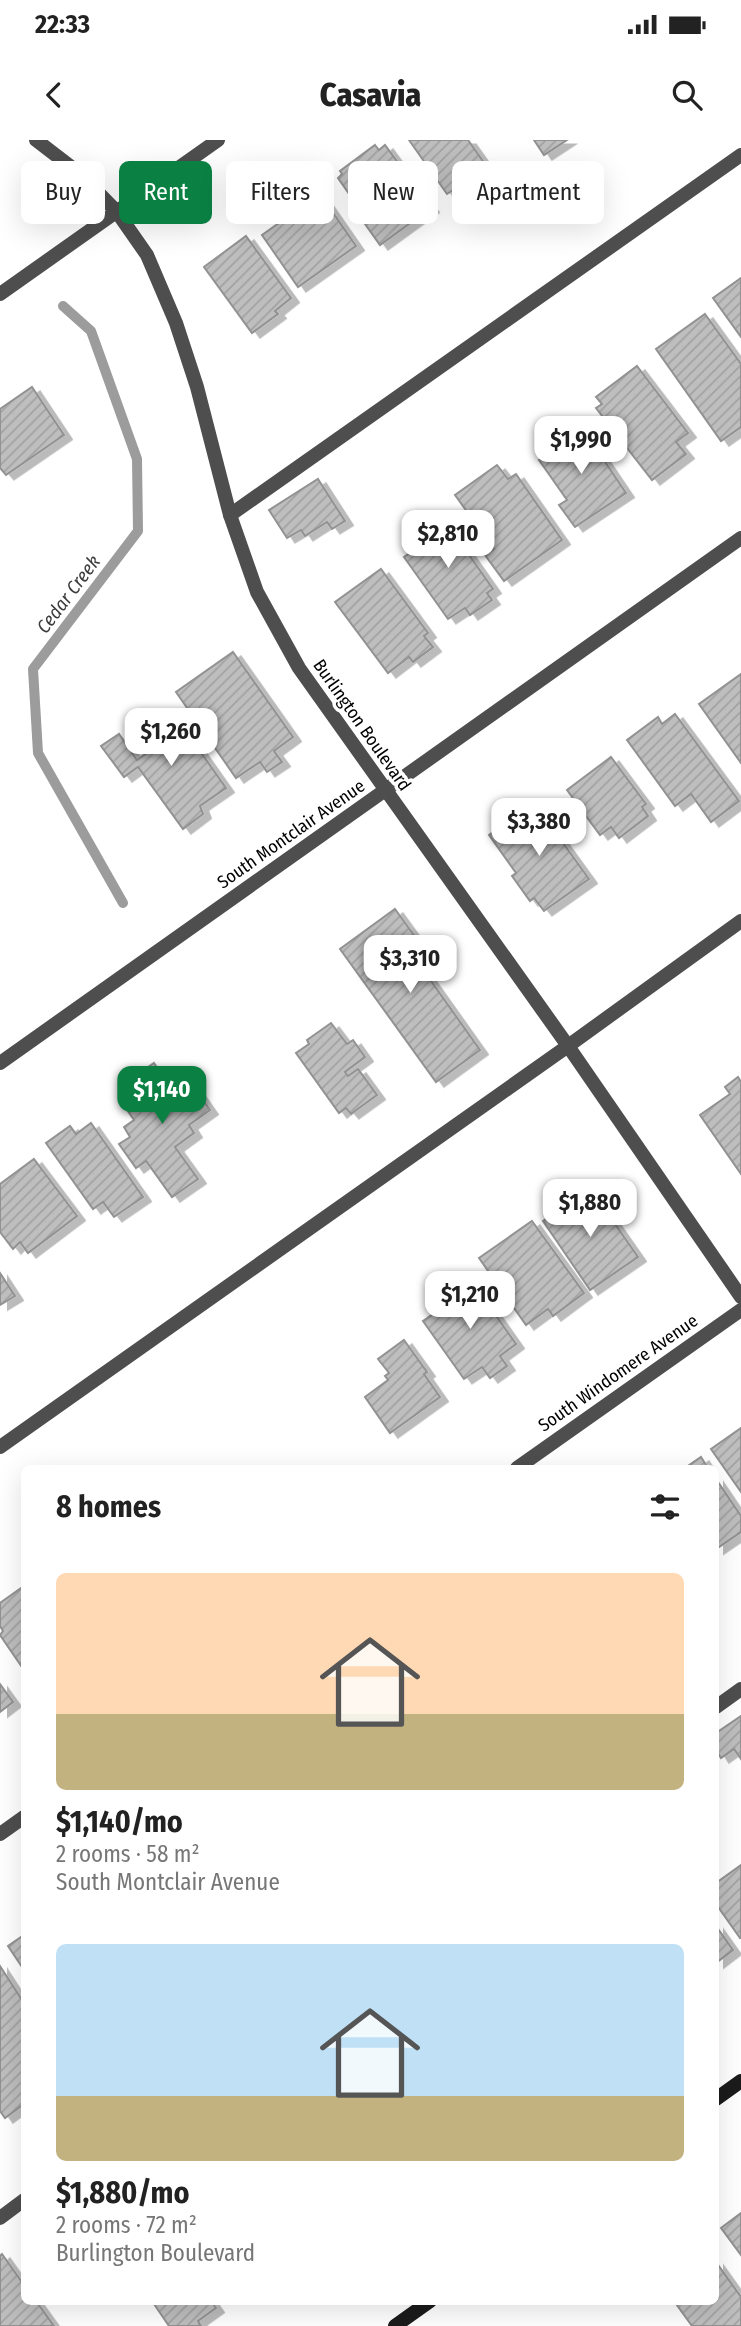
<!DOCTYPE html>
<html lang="en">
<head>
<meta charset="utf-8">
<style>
  body { margin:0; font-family:"Fira Sans Condensed",sans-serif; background:#f6f6f6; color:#222; height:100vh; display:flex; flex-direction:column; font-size:26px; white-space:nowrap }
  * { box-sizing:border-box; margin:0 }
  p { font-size:23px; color:#767676 }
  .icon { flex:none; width:38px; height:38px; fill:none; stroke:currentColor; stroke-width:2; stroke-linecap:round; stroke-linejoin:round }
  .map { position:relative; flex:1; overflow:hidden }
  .side { position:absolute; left:21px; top:1325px; width:698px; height:840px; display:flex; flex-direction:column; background:#fff; border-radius:10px; box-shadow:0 7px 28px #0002 }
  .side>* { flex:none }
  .banner { position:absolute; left:21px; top:21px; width:700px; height:63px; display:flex; gap:14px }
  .price { position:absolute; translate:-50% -60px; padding:0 16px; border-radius:14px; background:#fff; color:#222; font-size:23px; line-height:46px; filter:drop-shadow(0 2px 4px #0008) }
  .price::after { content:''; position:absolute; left:50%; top:42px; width:21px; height:16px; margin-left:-10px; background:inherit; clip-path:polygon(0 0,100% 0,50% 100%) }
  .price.selected { background:#0b8043; color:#fff }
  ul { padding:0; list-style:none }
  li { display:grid; align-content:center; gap:14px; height:371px; padding:0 35px }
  li span { display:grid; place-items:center; height:217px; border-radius:10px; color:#555 }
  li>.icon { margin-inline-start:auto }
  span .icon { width:126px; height:126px; fill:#fffc; stroke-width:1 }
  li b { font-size:30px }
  h2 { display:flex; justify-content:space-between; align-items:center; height:84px; padding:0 35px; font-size:30px }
  .tag { padding:0 24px; border-radius:10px; background:#fff; box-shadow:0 7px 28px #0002; font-size:24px; line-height:63px }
  .tag.selected { background:#0b8043; color:#fff }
  .status { display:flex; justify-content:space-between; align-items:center; height:49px; padding:0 35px; background:#fff; direction:ltr }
  .status svg { height:19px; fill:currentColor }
  header { display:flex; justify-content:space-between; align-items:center; height:91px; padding:0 35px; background:#fff; font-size:32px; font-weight:800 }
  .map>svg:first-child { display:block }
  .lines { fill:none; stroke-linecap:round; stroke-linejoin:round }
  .stream { stroke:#9c9c9c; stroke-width:10 }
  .building { fill:url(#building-hatch); stroke:#929292; stroke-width:2; filter:url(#shadow) }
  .lane { stroke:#4e4e4e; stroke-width:14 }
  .street { stroke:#4e4e4e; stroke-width:14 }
  .secondary { stroke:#1b1b1b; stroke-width:14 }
  .labels { text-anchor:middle; stroke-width:7; stroke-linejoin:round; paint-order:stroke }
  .street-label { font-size:18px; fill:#000; stroke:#fff }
  .water-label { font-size:19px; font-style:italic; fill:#3d3d3d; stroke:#fff }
</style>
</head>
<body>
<div class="status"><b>22:33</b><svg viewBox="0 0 49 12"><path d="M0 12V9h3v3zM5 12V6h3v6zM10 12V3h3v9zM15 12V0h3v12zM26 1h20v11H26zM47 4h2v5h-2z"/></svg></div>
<header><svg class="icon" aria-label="back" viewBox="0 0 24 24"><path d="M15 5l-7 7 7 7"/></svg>Casavia<svg class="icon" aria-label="search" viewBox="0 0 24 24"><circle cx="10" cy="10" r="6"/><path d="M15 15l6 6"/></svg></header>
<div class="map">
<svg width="741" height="2186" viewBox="0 0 741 2186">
  <defs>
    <pattern id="building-hatch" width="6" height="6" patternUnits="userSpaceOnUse" patternTransform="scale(1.75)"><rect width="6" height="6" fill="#bebebe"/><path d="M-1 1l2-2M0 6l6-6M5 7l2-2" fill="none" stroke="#a2a2a2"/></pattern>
    <filter id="shadow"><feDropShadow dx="8" dy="4.5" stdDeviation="0" flood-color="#0004"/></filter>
  </defs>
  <rect width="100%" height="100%" fill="#fff"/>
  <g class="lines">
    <!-- stream -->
    <path class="stream" d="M63 166 91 191 137 319 138 391 33 529 38 613 123 763"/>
  </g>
  <!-- building -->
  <g class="building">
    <path d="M409 0H468L497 41 481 52 471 38 447 54Z"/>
    <path d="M534 0H567L544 15Z"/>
    <path d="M375 5 379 10 385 5 431 68 380 105 358 74 361 71 338 38 342 34 340 31Z"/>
    <path d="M320 54 356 106 298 147 262 95Z"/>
    <path d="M246 96 291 158 275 171 278 174 252 193 204 127Z"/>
    <path d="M741 138V197L713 158Z"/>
    <path d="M705 174 741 224V287L721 301 656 209Z"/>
    <path d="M637 226 688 293 676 302 686 314 652 340 596 268 602 264 596 257Z"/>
    <path d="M32 247 64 295 6 335 0 328V269Z"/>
    <path d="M568 288 573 295 583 289 626 353 575 387 559 365 567 360 539 320 551 312 545 304Z"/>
    <path d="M497 325 508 339 516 334 562 400 504 441 485 415 494 409 455 355Z"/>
    <path d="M318 339 345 381 332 389 327 382 305 396 301 390 287 398 269 370Z"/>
    <path d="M438 380 441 385 446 382 493 449 487 453 492 460 470 475 465 468 448 479 404 417 417 408 412 400 421 393 417 387 424 381 428 386Z"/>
    <path d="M381 429 428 493 424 496 433 507 413 522 409 517 388 533 335 462Z"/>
    <path d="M233 512 293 597 274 611 282 622 267 632 260 622 236 638 176 552Z"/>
    <path d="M741 534V623L699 564Z"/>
    <path d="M171 570 226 648 200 666 203 674 183 689 138 627 124 637 101 606 119 594 137 620 155 607 143 590Z"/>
    <path d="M675 574 739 661 711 682 691 654 675 666 627 600 658 577 662 584Z"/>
    <path d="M611 617 646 664 642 667 648 676 619 698 611 687 600 695 567 650Z"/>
    <path d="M546 667 564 692 558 696 589 739 544 771 534 758 530 761 512 736 516 733 489 695 515 676 522 685Z"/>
    <path d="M395 769 416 798 409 804 422 822 419 824 480 910 436 942 340 809Z"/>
    <path d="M331 883 347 904 353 900 365 917 345 932 348 936 358 929 377 955 351 974 346 968 339 973 296 913 309 904 307 900Z"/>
    <path d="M154 923 171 947 186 936 210 970 189 985 194 993 175 1007 198 1039 172 1057 146 1021 136 1028 119 1004 130 997 124 987 134 980 125 967 135 960 124 944Z"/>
    <path d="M738 937 741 942V1034L700 975 730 954 725 947Z"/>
    <path d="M91 983 143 1057 114 1077 103 1062 93 1069 46 1003 70 986 76 994Z"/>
    <path d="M34 1019 77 1076 28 1113 20 1102 13 1109 0 1092V1044Z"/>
    <path d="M590 1048 638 1117 590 1150 543 1081Z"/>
    <path d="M532 1081 584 1153 553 1176 548 1169 526 1185 479 1118Z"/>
    <path d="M0 1133 15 1156 0 1165Z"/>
    <path d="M469 1137 516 1204 500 1216 507 1226 490 1238 482 1227 464 1239 423 1181 443 1167 438 1159Z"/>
    <path d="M404 1200 427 1232 424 1234 440 1257 390 1293 365 1257 388 1240 385 1236 389 1233 378 1219Z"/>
    <path d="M741 1288V1352L711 1309Z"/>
    <path d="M701 1317 708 1328H685Z"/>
    <path d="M716 1339 741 1376V1392L716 1409Z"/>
    <path d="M24 1446V1530L0 1495 3 1491 0 1486V1463Z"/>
    <path d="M0 1544 13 1562 0 1572Z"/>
    <path d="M741 1576V1619L734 1609 721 1618 716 1610V1593Z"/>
    <path d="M741 1725V1798H740L716 1764V1743Z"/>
    <path d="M716 1786 733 1810 716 1823Z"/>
    <path d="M24 1795V1830L8 1806Z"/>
    <path d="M0 1826 24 1863V1964L5 1978 0 1971Z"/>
    <path d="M741 2073V2115L721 2088Z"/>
    <path d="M2 2114 24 2145V2161H36L54 2186H0V2116Z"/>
    <path d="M716 2122 741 2157V2186H692L674 2161H716Z"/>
    <path d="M152 2161H211L216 2168 198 2181 201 2186H169Z"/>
  </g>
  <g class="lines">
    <!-- lane -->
    <g class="lane">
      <path d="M230 375 741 15"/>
      <path d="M0 1307 568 906 741 781"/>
      <path d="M716 1567 741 1549"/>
      <path d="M0 2078 24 2060"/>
    </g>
    <!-- street -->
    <g class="street">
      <path d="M36 0 79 33 117 72 147 115 176 183 197 247 230 375 257 452 299 528 568 906 741 1157"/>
      <path d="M0 154 218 0"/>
      <path d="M0 923 741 398"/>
      <path d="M517 1328 741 1170"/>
      <path d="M0 1694 24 1677"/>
    </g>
    <!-- secondary -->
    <g class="secondary">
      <path d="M716 1959 741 1941"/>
      <path d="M395 2186 430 2161"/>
    </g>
  </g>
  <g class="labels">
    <!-- street labels -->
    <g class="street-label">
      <text transform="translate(362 585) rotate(55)" y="6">Burlington Boulevard</text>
      <text transform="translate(291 694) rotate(-35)" y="6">South Montclair Avenue</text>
      <text transform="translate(618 1233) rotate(-35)" y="6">South Windomere Avenue</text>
    </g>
    <!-- water labels -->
    <g class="water-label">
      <text transform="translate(68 454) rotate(-53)" y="7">Cedar Creek</text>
    </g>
  </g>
</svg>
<b class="price" style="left:581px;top:336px">$1,990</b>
<b class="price" style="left:448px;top:430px">$2,810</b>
<b class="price" style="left:171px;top:628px">$1,260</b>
<b class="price" style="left:539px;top:718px">$3,380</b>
<b class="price" style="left:410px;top:855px">$3,310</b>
<b class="price selected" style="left:162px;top:986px">$1,140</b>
<b class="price" style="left:590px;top:1099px">$1,880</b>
<b class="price" style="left:470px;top:1191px">$1,210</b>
<div class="banner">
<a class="tag">Buy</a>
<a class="tag selected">Rent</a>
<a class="tag">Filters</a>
<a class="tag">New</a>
<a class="tag">Apartment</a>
</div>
<section class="side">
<h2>8 homes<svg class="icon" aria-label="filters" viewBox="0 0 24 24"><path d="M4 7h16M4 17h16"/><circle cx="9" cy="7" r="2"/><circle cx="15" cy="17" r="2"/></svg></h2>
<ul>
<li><span style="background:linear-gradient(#ffd9b3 65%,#c2b280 0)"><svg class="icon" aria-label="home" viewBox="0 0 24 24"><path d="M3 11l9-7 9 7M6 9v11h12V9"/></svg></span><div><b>$1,140/mo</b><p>2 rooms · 58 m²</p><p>South Montclair Avenue</p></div></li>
<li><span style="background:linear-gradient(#bfe0f5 70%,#c2b280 0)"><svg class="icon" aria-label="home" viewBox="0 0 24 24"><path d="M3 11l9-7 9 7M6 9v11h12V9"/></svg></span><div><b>$1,880/mo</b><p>2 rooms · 72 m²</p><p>Burlington Boulevard</p></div></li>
</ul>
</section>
</div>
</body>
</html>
